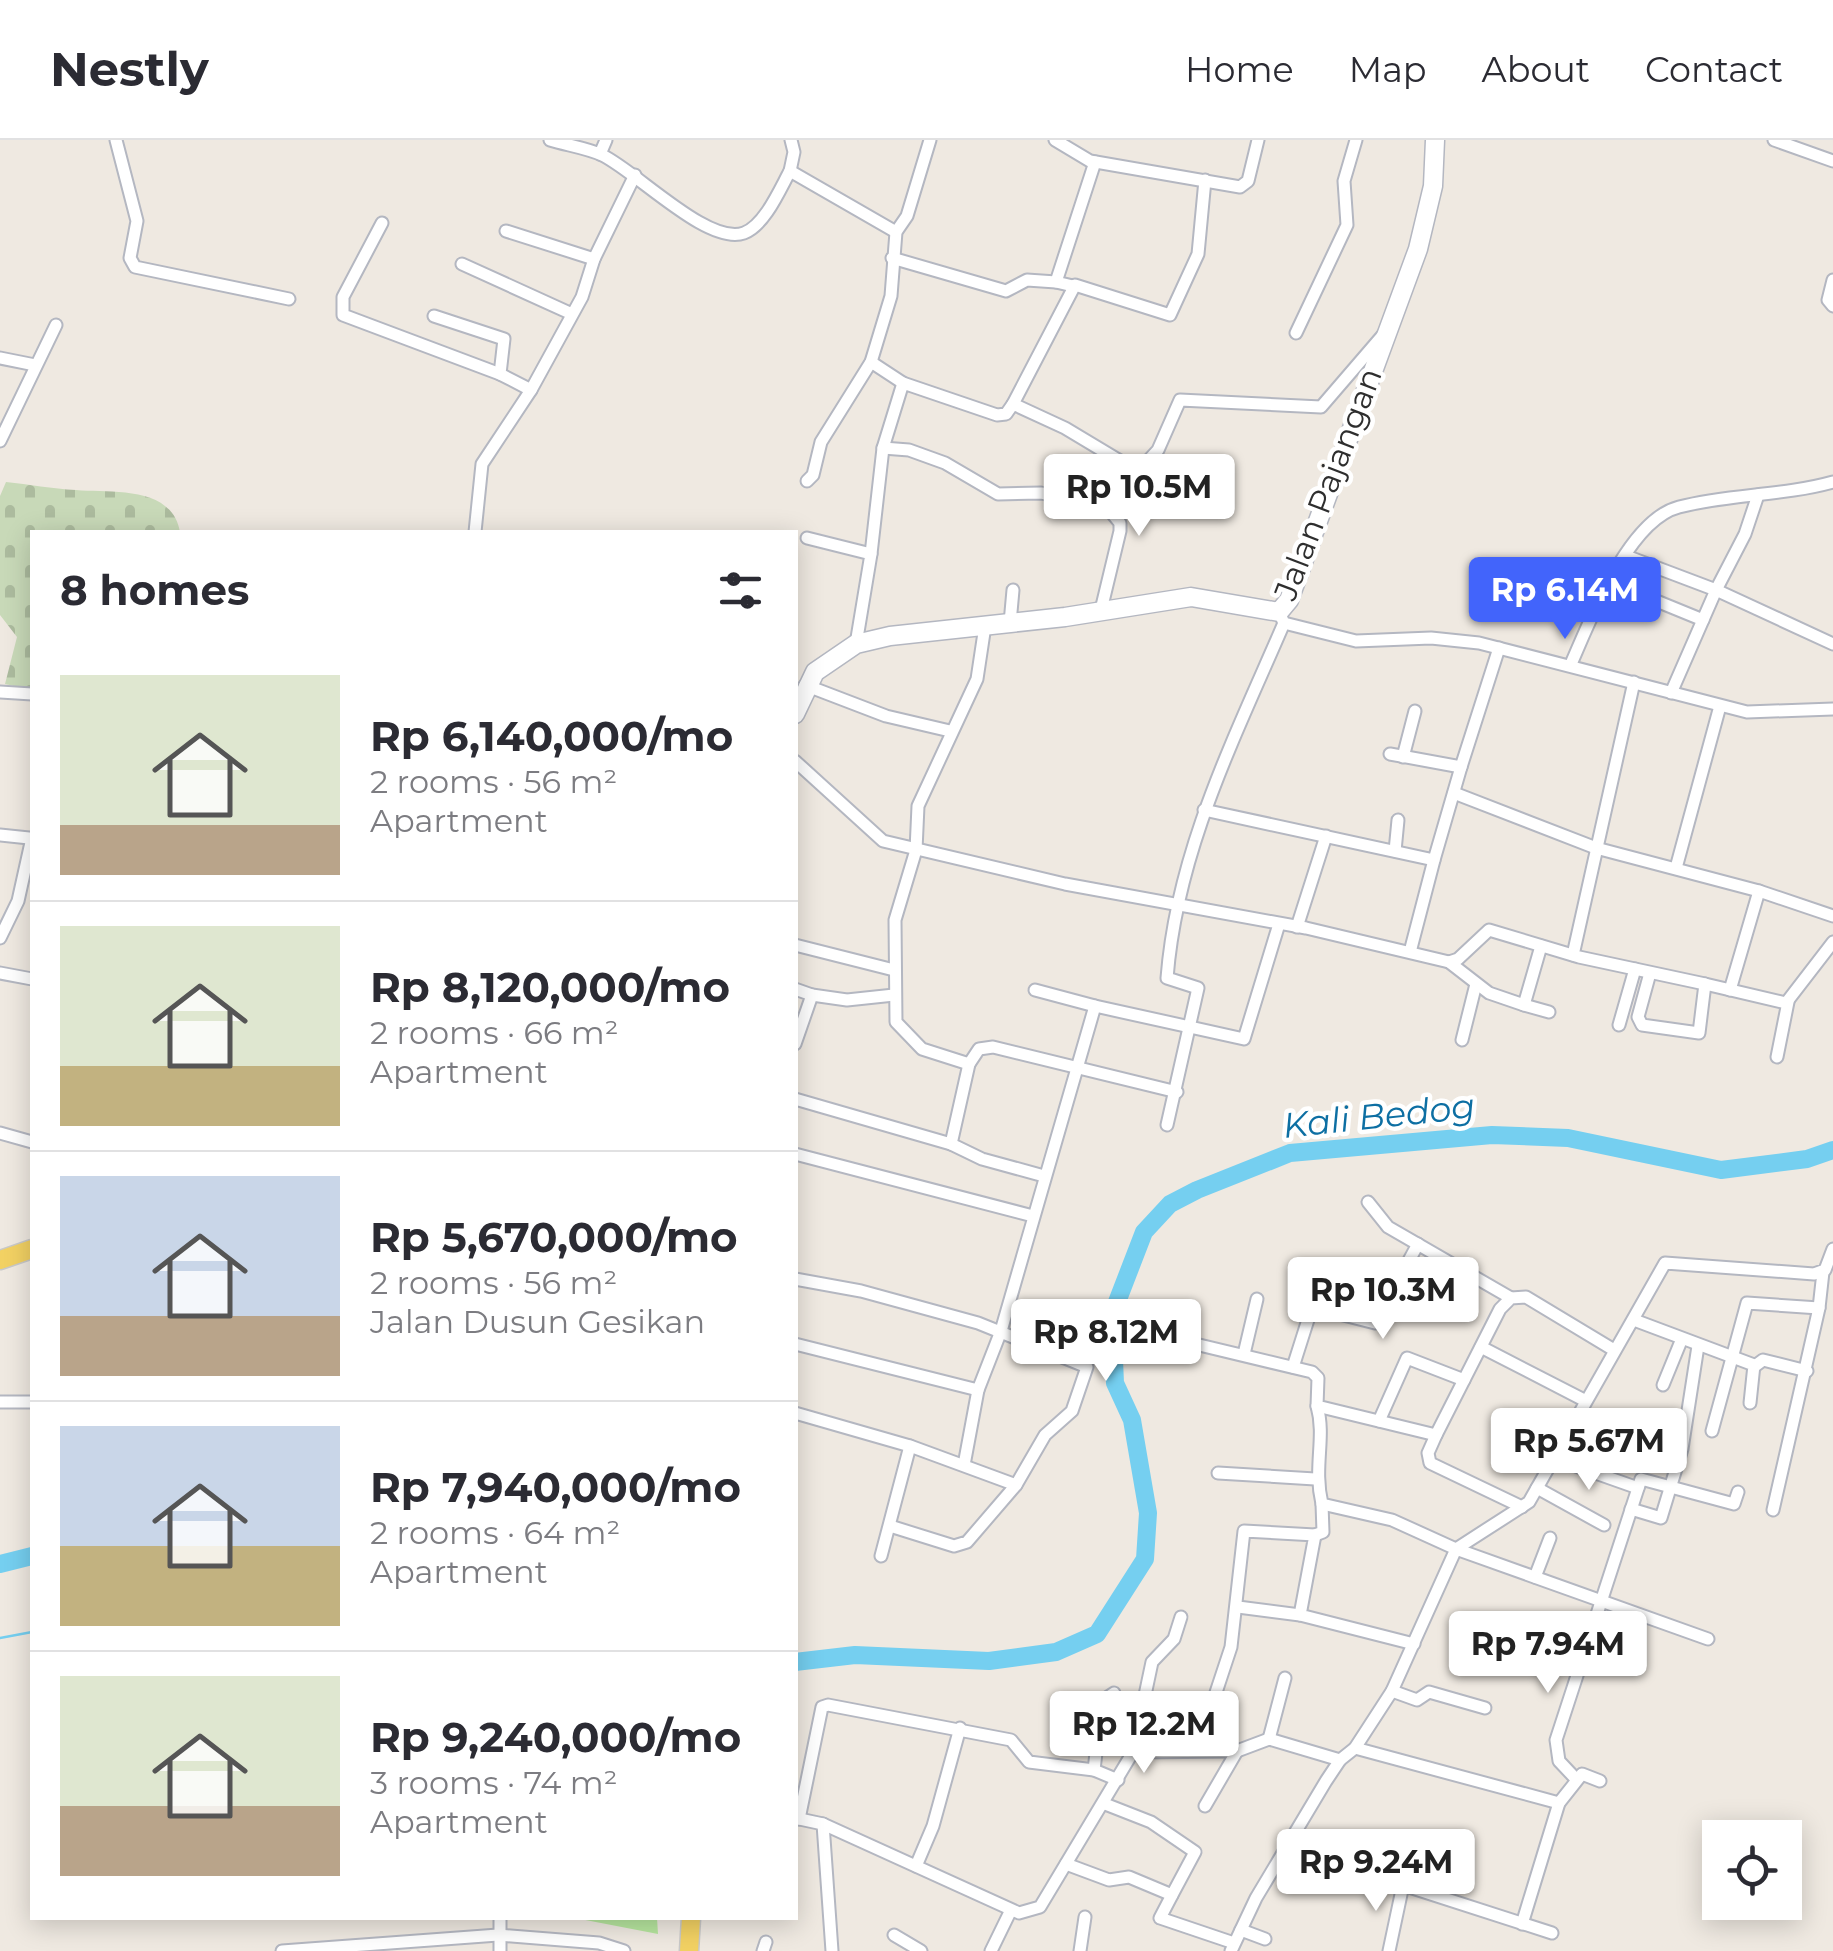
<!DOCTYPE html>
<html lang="en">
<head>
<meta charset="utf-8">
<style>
  body { margin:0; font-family:Montserrat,sans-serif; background:#f7f7f7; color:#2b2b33; height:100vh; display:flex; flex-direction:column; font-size:38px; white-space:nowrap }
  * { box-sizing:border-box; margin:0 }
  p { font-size:32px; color:#7c7c81 }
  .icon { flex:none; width:55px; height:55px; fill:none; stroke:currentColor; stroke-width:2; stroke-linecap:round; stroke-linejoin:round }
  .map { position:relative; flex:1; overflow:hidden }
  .side { position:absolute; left:30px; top:390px; width:768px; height:1390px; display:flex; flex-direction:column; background:#fff; border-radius:0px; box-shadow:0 5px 25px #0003 }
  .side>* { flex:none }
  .fabs { position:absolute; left:1702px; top:1680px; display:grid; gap:20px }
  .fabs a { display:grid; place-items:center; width:100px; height:100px; border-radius:0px; background:#fff; box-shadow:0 5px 25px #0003; font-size:50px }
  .price { position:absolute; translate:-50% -85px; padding:0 22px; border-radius:10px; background:#fff; color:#222; font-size:32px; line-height:65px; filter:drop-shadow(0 2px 5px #0008) }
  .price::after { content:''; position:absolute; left:50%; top:60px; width:30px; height:22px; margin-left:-15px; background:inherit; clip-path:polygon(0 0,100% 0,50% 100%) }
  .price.selected { background:#4264fb; color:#fff }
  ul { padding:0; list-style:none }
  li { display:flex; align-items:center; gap:30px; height:250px; padding:0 30px }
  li+li { border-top:2px solid #e1e1e2 }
  li span { display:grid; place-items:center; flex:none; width:280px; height:200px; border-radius:0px; color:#555 }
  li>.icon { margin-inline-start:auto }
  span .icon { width:120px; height:120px; fill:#fffc; stroke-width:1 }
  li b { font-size:42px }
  h2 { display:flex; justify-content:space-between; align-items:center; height:120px; padding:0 30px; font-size:42px }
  header { display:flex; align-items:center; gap:60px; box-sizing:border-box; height:140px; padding:0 50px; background:#fff; border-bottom:2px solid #e1e1e2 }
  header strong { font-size:48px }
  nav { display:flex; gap:55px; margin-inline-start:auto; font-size:35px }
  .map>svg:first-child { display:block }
  .cemetery { fill:url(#cemetery-stones) }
  .park { fill:#b6e59e }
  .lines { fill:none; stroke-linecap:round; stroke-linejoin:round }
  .stream { stroke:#75cff0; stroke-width:2.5 }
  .river { stroke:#75cff0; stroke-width:18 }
  .minor-casing { stroke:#b4b7c1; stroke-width:15 }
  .secondary-casing { stroke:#b4b7c1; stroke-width:21 }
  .primary-casing { stroke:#c9c9c9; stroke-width:21 }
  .minor { stroke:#fff; stroke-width:11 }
  .secondary { stroke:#fff; stroke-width:18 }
  .primary { stroke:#f2d163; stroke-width:18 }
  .labels { text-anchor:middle; stroke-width:9; stroke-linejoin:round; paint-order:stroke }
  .street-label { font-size:32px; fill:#2e2e2e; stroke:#fff }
  .water-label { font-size:35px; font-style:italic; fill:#0d6fa3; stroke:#fff }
</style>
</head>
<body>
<header>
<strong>Nestly</strong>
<nav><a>Home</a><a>Map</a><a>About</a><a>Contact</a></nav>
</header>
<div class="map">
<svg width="1833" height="1811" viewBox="0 0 1833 1811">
  <defs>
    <pattern id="cemetery-stones" width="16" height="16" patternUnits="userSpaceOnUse" patternTransform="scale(2.5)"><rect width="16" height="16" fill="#c8d9b8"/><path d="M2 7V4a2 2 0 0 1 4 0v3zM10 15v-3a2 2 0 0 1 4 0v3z" fill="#acbb9e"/></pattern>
  </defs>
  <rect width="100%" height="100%" fill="#efe9e1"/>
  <!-- cemetery -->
  <path class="cemetery" d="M6 342C29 344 52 349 76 350 111 353 172 345 180 392H32V550L5 544 17 497 0 475V356Z"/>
  <!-- park -->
  <path class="park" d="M575 1778H657L658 1794Z"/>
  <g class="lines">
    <!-- stream -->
    <path class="stream" d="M0 1498 32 1492"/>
    <!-- river -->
    <g class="river">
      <path d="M0 1424 32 1416"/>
      <path d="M795 1522 855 1515 989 1521 1056 1512 1097 1494 1145 1419 1148 1373 1132 1280 1115 1243 1112 1175 1144 1092 1170 1064 1197 1050 1290 1013 1492 995 1568 998 1721 1030 1807 1019 1833 1010"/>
    </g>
    <!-- minor casing -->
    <g class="minor-casing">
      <g id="minor">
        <path d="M116 0 137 81 130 118 135 127 289 159"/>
        <path d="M550 0C566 5 587 8 602 15 636 31 708 106 744 93 765 85 780 49 790 31L896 92"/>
        <path d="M1055 0 1090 21 1240 47 1248 41 1258 0"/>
        <path d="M1774 0 1833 21"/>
        <path d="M600 14 606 0"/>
        <path d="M790 31 794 12 791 0"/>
        <path d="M382 83 343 157V175L500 234"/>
        <path d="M506 91 594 119"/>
        <path d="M892 118 1006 151 1027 140 1056 142"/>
        <path d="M462 124 572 174"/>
        <path d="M1833 140 1828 160 1833 166"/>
        <path d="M1073 146 1056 142 1095 22"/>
        <path d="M434 176 504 199 500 234 531 250"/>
        <path d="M1296 193 1347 85 1344 41 1356 0"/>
        <path d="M0 218 35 225"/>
        <path d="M871 222 903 243"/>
        <path d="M0 301 56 185"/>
        <path d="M883 308 909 310 945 323 998 354 1041 353 1106 366"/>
        <path d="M1135 330 1065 288 1013 264 1075 145 1170 175 1198 114 1205 40"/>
        <path d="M807 341 813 335 821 302 871 222 891 156 896 92 907 76 930 0"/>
        <path d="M475 392 482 324 531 250 582 157 594 119 635 35"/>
        <path d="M807 398 871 414 856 504"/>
        <path d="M871 414 883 308 903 243 997 275 1006 274 1013 264"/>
        <path d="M1626 416 1716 450 1745 394 1758 355"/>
        <path d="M1610 442 1703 480"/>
        <path d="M1101 470 1120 391V383L1106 366 1158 310 1180 260 1321 267 1383 195"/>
        <path d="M1279 472 1284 483 1356 501 1431 498 1479 503 1747 572 1833 569"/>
        <path d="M1010 483 1013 450"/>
        <path d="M985 486 977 539 918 666 916 710 895 780 896 882 922 909 969 924 979 909 993 907 1177 952"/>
        <path d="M1571 524C1590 481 1628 380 1679 367 1729 354 1783 356 1833 342"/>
        <path d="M805 545 886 576 950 591"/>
        <path d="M0 552 32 554"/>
        <path d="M1671 553 1716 450 1833 504"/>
        <path d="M1390 614 1461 627 1499 508"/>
        <path d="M1403 617 1415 571"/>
        <path d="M795 621 883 701 1065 744 1306 788 1449 822 1458 819 1489 790 1579 817 1705 844"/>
        <path d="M1454 653 1596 708 1759 751 1833 776"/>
        <path d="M1204 670 1434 720 1461 627"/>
        <path d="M0 695 29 698"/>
        <path d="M1395 711 1398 680"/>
        <path d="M1676 728 1720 566"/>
        <path d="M1297 787 1326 696"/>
        <path d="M0 798 18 761 32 698"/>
        <path d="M795 805 894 830"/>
        <path d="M1410 812 1434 720"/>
        <path d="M1573 815 1634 542"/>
        <path d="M1449 822 1489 853 1524 865 1541 806"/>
        <path d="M0 833 32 839"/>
        <path d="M1650 833 1638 877 1642 885 1699 893 1705 844 1786 863 1833 802"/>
        <path d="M795 849 812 855 795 904"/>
        <path d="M1035 850 1095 866"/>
        <path d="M1730 850 1759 751"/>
        <path d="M812 855 847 860 894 855"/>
        <path d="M1524 865 1549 872"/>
        <path d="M1619 885 1635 829"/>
        <path d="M1462 900 1476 844"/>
        <path d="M1777 917 1788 862"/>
        <path d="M969 924 951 1004 982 1019 1044 1036"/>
        <path d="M795 959 951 1004"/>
        <path d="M1167 985 1198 848 1167 838C1177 711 1234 599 1284 483"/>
        <path d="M0 993 32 1002"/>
        <path d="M795 1014 1033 1076"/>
        <path d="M1368 1062 1388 1087 1511 1158"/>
        <path d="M795 1139 861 1151 978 1183 1087 1227 1072 1271 1045 1295 1016 1345 967 1402 954 1406 890 1386"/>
        <path d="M1634 1180 1754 1225 1750 1263"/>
        <path d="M1191 1203 1312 1232 1318 1238 1317 1266 1436 1295 1428 1313 1430 1323 1522 1367"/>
        <path d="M795 1204 978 1250 1001 1191 1095 866 1244 899 1279 784"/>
        <path d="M1481 1207 1584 1260"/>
        <path d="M1244 1214 1257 1159"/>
        <path d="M1755 1226 1763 1220 1807 1231"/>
        <path d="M1293 1227 1312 1167 1375 1183 1418 1104"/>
        <path d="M1663 1245 1681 1201"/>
        <path d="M0 1262H32"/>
        <path d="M1317 1266C1326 1298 1313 1326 1322 1364L1392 1380 1456 1409 1708 1499"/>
        <path d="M795 1273 910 1306 1016 1345"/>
        <path d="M1379 1281 1407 1218 1464 1240"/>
        <path d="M1712 1291 1747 1163 1819 1168 1823 1132"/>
        <path d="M1436 1295 1500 1169 1511 1158 1526 1157 1614 1210"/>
        <path d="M1553 1318 1638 1348"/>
        <path d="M964 1325 978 1250"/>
        <path d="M1218 1333 1315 1339"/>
        <path d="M1537 1348 1604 1385"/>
        <path d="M1631 1369 1661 1378 1682 1309 1698 1206"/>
        <path d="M1773 1370 1819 1168"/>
        <path d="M1315 1395 1323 1392 1322 1364"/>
        <path d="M881 1416 910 1306"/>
        <path d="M1535 1437 1550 1398"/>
        <path d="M1238 1467 1300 1475"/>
        <path d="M1392 1551 1417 1560 1429 1552 1485 1568"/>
        <path d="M1269 1599 1285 1538"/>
        <path d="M1355 1608 1559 1663"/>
        <path d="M1197 1610 1231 1507 1244 1391 1315 1395 1300 1475 1414 1504"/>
        <path d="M1133 1612 1152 1522 1174 1499 1181 1477"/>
        <path d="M1094 1630 1102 1561 1114 1553"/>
        <path d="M1575 1638 1559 1621 1556 1600 1641 1339 1734 1364 1738 1352"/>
        <path d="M1205 1666 1237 1611"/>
        <path d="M795 1678 823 1684 1019 1773 1040 1767 1133 1612 1237 1611 1269 1599 1340 1620"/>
        <path d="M799 1679 822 1567 828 1565 1011 1600 1029 1622 1094 1630 1118 1640"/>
        <path d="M823 1684 832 1811"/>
        <path d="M1291 1698 1403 1745 1552 1793"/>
        <path d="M1066 1724 1109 1740 1129 1737 1172 1755 1195 1712 1151 1682 1105 1664"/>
        <path d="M916 1726 933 1686 960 1588"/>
        <path d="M1172 1755 1160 1778 1234 1803"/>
        <path d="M1522 1784 1559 1663 1582 1634 1600 1641"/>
        <path d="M1241 1790 1265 1799"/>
        <path d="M894 1795 921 1811"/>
        <path d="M282 1811 498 1795 599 1803 624 1811"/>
        <path d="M500 1811V1778"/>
        <path d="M763 1811 766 1802"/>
        <path d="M991 1811 1010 1772"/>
        <path d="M1080 1811 1085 1777"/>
        <path d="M1231 1811 1256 1758 1326 1641 1340 1620 1355 1608 1392 1551 1456 1409 1529 1362 1665 1123 1814 1134 1825 1130 1833 1109"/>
        <path d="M1389 1811 1403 1745"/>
      </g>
    </g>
    <!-- secondary casing -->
    <g class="secondary-casing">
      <path id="secondary" d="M795 574 815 532 856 504 890 496 1065 477 1191 457 1279 472 1289 460 1418 109 1433 46 1435 0"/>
    </g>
    <!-- primary casing -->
    <g class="primary-casing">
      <g id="primary">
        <path d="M0 1120 32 1109"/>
        <path d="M689 1811 691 1778"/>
      </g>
    </g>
    <!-- minor -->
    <use href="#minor" class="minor"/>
    <!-- secondary -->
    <use href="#secondary" class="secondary"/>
    <!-- primary -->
    <use href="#primary" class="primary"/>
  </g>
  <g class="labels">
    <!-- street labels -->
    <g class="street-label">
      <text transform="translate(1328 344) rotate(-69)" y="11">Jalan Pajangan</text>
    </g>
    <!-- water labels -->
    <g class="water-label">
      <text transform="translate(1379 976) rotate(-6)" y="12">Kali Bedog</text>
    </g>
  </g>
</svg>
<div class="fabs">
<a><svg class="icon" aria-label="locate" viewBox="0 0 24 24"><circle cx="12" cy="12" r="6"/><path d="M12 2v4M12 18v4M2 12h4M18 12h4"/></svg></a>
</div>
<b class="price" style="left:1139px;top:399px">Rp 10.5M</b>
<b class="price selected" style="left:1565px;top:502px">Rp 6.14M</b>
<b class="price" style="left:1383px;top:1202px">Rp 10.3M</b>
<b class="price" style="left:1106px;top:1244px">Rp 8.12M</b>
<b class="price" style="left:1589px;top:1353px">Rp 5.67M</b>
<b class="price" style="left:1548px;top:1556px">Rp 7.94M</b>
<b class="price" style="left:1144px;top:1636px">Rp 12.2M</b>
<b class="price" style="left:1376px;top:1774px">Rp 9.24M</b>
<section class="side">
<h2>8 homes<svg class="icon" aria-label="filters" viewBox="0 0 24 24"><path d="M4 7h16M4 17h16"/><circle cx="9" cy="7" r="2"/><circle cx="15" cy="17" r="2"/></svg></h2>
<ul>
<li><span style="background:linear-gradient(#dfe7d0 75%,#b9a48a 0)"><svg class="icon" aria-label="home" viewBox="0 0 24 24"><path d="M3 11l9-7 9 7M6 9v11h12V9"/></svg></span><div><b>Rp 6,140,000/mo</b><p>2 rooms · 56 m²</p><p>Apartment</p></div></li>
<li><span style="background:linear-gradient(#dfe7d0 70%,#c2b280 0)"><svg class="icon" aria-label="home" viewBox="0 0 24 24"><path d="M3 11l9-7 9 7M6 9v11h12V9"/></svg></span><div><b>Rp 8,120,000/mo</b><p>2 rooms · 66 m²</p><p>Apartment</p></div></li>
<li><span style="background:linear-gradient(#c9d6e8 70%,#b9a48a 0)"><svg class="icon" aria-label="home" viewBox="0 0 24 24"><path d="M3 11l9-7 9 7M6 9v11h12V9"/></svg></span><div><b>Rp 5,670,000/mo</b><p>2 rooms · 56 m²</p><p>Jalan Dusun Gesikan</p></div></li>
<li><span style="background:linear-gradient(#c9d6e8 60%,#c2b280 0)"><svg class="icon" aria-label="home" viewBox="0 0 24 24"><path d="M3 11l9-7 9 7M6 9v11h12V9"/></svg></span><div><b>Rp 7,940,000/mo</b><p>2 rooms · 64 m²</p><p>Apartment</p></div></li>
<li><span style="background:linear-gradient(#dfe7d0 65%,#b9a48a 0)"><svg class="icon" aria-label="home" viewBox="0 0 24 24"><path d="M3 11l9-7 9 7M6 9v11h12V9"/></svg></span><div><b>Rp 9,240,000/mo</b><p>3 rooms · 74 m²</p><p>Apartment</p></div></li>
</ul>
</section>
</div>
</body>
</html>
